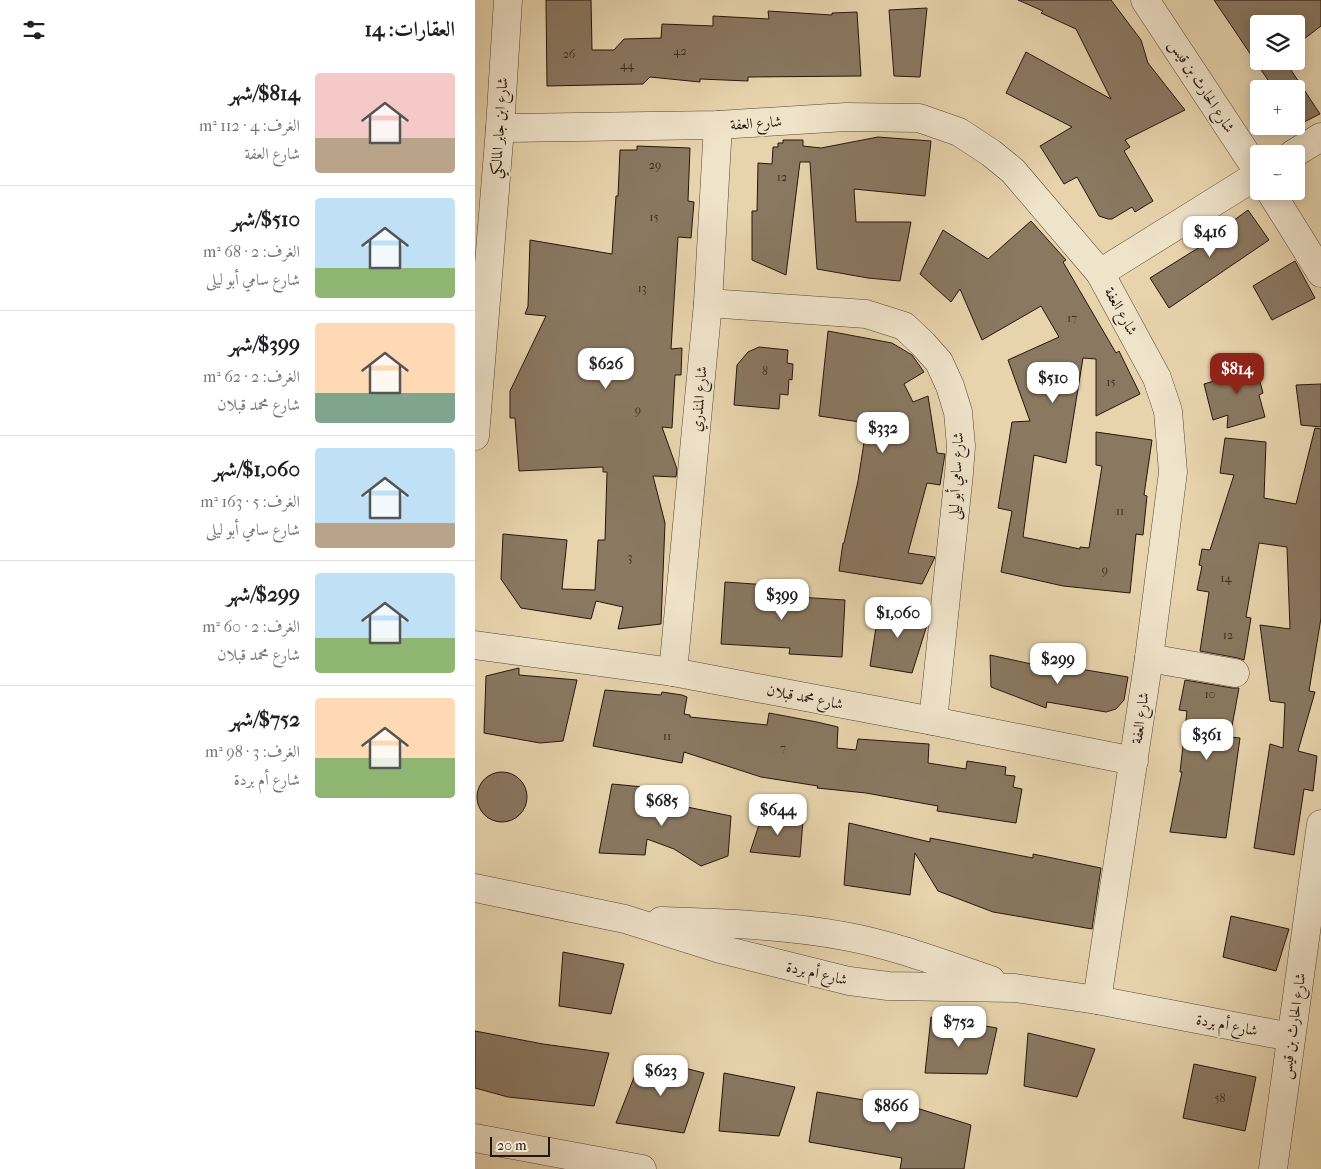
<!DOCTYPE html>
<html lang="ar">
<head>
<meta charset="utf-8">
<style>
  body { margin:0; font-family:"IM FELL French Canon",Amiri,serif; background:#f2f2f2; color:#202124; direction:rtl; height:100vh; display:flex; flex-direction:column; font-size:19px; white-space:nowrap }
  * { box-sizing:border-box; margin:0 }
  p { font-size:16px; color:#757577 }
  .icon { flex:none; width:28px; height:28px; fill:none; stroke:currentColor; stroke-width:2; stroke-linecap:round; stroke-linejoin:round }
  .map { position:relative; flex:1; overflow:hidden; direction:ltr }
  .drawer { display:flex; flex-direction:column; background:#fff; width:475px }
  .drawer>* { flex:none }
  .buttons { position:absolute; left:775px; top:15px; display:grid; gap:10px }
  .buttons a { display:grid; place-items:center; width:55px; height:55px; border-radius:5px; background:#fff; box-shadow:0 2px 12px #0003; font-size:25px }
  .scale { position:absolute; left:15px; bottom:12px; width:60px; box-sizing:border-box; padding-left:5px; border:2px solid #26150e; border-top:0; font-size:14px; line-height:18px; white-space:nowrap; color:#26150e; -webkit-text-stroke:4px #efe3ca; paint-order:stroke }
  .price { position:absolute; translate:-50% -42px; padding:0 11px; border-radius:10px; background:#fff; color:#222; font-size:16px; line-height:32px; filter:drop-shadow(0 1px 2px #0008) }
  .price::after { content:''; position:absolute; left:50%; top:30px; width:15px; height:11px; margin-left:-8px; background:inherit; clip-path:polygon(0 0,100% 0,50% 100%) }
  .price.active { background:#8f2418; color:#fff }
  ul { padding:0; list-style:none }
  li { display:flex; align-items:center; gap:15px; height:125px; padding:0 20px }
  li+li { border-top:1px solid #e0e0e0 }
  li span { display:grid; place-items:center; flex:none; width:140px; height:100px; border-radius:5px; color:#555 }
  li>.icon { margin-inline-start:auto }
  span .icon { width:60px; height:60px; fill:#fffc; stroke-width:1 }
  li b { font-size:21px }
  h2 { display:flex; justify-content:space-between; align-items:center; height:60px; padding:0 20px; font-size:21px }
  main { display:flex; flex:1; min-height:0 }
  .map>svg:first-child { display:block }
  .building { fill:#8a7861; stroke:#26150e }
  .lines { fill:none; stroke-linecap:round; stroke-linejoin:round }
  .minor-casing { stroke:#564536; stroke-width:29 }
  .minor { stroke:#efe3ca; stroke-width:28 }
  .labels { text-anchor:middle; stroke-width:4; stroke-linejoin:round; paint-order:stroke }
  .number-label { font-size:12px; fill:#3f2e23 }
  .street-label { font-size:15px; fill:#26150e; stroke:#efe3ca }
</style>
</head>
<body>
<main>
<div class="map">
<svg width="846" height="1169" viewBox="0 0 846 1169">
  <rect width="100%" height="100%" fill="#e7d4ad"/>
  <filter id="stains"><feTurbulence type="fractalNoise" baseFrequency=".004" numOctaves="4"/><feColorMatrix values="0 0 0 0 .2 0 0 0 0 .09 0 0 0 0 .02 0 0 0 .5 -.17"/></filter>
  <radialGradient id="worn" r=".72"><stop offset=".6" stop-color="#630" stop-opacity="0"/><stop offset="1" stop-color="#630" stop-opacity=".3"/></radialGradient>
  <!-- building -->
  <g class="building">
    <path d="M71 0H116L117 50H139L149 39 186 38 187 24 238 26V16L294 19 293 11 357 15V13L382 12 386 76 273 77V81L225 79V82L175 77 168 84 72 86Z"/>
    <path d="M543 0H636L666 40 673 63 710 110 650 140 655 147 649 151 678 201 660 212 657 207 637 219H633L624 216 602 177 589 184 565 146 597 127 531 93 551 52 636 99 601 29 566 13 568 11Z"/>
    <path d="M739 0H846V26L821 45V24H784V61H810L845 114 821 126V89H799Z"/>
    <path d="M452 8 445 77 419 76 414 10Z"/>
    <path d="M403 137 456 141 450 196 379 189 381 222H436L425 281 393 278 342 269 335 162H325L311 275 277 260V211H282L283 163 297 164 298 147H303V143H308V140H328V146L346 148Z"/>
    <path d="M162 146 215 148 213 201 219 202 216 238 203 237 196 349 207 348 206 375H200L197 428 187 427 202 469 201 477 178 476 190 523 186 624 143 629 148 607 121 601 116 619 46 608 26 579 28 534 92 540 87 589 120 590 123 540H130L132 472H128V467L44 471 40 418H35V391L71 316 50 314 53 306 55 240 137 254 141 196H143L145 150H162Z"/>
    <path d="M773 210 794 240 694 308 675 278 728 245 722 237 743 223 747 229Z"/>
    <path d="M556 221 591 260 588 262 641 353 644 351 665 394 621 416V359L608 358 591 463 559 455 548 537 605 549V547L614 548 627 466 621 465V432L677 440 669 495 672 496 668 535 661 534 655 593 588 586 526 572 537 511 523 508 537 422 555 421 533 360 584 337 566 306 507 340 485 289 476 302 445 274 468 230 513 259Z"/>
    <path d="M820 261 840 298 797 320 778 286Z"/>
    <path d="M353 331 417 343 437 355 449 372 429 384 438 402 453 396 462 453 470 454 465 485 452 483 433 553 460 557 447 584 364 571 368 543H369L383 481 392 423 344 416Z"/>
    <path d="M284 347 313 350 312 363 318 364 317 380 314 379 313 395 305 394 304 409 259 405 262 365 273 352Z"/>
    <path d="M779 359 788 393 784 395 790 417 752 428 753 415 738 420 729 384 746 379 745 374 763 370 761 364Z"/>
    <path d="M846 384V427L826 425 821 385Z"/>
    <path d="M840 428 846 429V618L834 691 840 692 823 751 842 756 838 791 829 789 819 855 779 848 795 744 808 748 810 703 795 701 785 625 815 629 812 547 784 543 771 617 776 618 769 660 763 658 725 651 734 592 722 590 727 566 724 565 727 549 735 550 759 475 745 473 750 438 791 442 789 498 821 504Z"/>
    <path d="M250 582 308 586 307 596 370 600 367 657 314 654 315 648 246 644Z"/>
    <path d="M404 608 454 614 452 625 437 673 395 666Z"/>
    <path d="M515 655 598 673 599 668 653 677 649 700 641 709 631 712 572 702 571 708 516 687Z"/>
    <path d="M44 668V675L102 680 88 741 65 743 9 733 11 676Z"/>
    <path d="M710 680 757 688H764L755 737 765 738 751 838 695 832 707 772H705L712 711 704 710Z"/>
    <path d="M130 690 186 695 187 692 207 695 212 697 209 714 215 715V717L292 725 294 713 342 722 363 727 362 748 381 750 383 739 454 744 453 763 491 769 492 761 531 767 530 775 540 776 538 787 547 789 541 823 462 811 463 806 391 793 342 788 343 786 286 777 209 752 207 763 118 746Z"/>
    <circle cx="27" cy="797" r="25"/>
    <path d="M137 784 179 788 178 800 256 816 253 856 226 866 199 849 172 839 170 855 124 853Z"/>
    <path d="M288 813 328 821 325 857 275 852Z"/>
    <path d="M374 823 455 842V838L558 858V854L626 868 617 929 518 912 463 891 440 853 435 895 369 885Z"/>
    <path d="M756 916 814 929 801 971 748 957Z"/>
    <path d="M88 952 149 964 136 1014 84 1006Z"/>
    <path d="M456 1017 522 1028 512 1074 450 1073Z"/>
    <path d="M0 1031 68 1044 134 1053 119 1106 33 1097 0 1088Z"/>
    <path d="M553 1033 620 1049 602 1097 549 1086Z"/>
    <path d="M167 1057 229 1073 209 1133 141 1123Z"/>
    <path d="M719 1064 781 1077 770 1131 708 1118Z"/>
    <path d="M249 1073 320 1087 304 1136 244 1131Z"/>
    <path d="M342 1092 435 1108V1106L496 1125 489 1169H425L427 1158 334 1142Z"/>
  </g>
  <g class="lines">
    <!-- minor casing -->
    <g class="minor-casing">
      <g id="minor">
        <path d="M670 0 784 173"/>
        <path d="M25 128 243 125 371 117 444 118 484 132 516 153 538 171 625 273 682 378 693 411 698 472 674 658 622 1000"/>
        <path d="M818 154 846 137"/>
        <path d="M795 191 846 273"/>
        <path d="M625 273 784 174"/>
        <path d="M233 303 391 314 429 326 448 344 464 362 475 386 483 412 486 446 484 473 458 721"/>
        <path d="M0 436 25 128 33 0"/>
        <path d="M0 645 198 672 458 721 659 761"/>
        <path d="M674 658 760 673"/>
        <path d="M198 672 233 303 243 125"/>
        <path d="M0 888 150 919 245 949 374 981 413 986 540 988 622 1000 816 1037"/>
        <path d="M186 921C247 923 309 925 369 936 419 945 468 964 516 980"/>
        <path d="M0 1138 167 1169"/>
        <path d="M798 1169 846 824"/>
      </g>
    </g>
    <!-- minor -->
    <use href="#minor" class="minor"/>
  </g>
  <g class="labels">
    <!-- number labels -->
    <g class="number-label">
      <text x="205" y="55">42</text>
      <text x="94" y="58">26</text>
      <text x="152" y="69">44</text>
      <text x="180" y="169">29</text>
      <text x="307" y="181">12</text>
      <text x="179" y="221">15</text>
      <text x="167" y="292">13</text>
      <text x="597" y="322">17</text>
      <text x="290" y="375">8</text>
      <text x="636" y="386">15</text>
      <text x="163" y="414">9</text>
      <text x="645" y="515">11</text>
      <text x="155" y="561">3</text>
      <text x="630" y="574">9</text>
      <text x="751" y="582">14</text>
      <text x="753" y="639">12</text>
      <text x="735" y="698">10</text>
      <text x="192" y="740">11</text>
      <text x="308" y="752">7</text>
      <text x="745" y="1102">58</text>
    </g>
    <!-- street labels -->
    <g class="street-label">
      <text transform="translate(727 86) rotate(57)" y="5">شارع الحارث بن قيس</text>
      <text transform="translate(281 123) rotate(-4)" y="5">شارع العفة</text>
      <text transform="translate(24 128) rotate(-86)" y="5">شارع ابن جابر المالكي</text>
      <text transform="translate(646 311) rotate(61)" y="5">شارع العفة</text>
      <text transform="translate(224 399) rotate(-85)" y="5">شارع المنذري</text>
      <text transform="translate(481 476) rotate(-87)" y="5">شارع سامي أبو ليلى</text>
      <text transform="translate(330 697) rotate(11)" y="5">شارع محمد قبلان</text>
      <text transform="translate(665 718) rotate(-82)" y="5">شارع العفة</text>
      <text transform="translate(342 973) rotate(13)" y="5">شارع أم بردة</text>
      <text transform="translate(752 1025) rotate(11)" y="5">شارع أم بردة</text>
      <text transform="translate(818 1026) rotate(-82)" y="5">شارع الحارث بن قيس</text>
    </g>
  </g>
  <rect width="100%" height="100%" filter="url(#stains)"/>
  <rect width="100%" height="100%" fill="url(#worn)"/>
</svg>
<div class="buttons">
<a><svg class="icon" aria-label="layers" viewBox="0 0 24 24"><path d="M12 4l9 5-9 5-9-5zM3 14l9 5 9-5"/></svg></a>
<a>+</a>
<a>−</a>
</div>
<div class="scale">20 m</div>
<b class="price" style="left:735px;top:258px">$416</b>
<b class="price" style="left:131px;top:390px">$626</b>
<b class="price active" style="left:762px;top:395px">$814</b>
<b class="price" style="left:578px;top:404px">$510</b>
<b class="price" style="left:408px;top:454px">$332</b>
<b class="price" style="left:307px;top:621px">$399</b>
<b class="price" style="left:423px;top:639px">$1,060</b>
<b class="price" style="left:583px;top:685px">$299</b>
<b class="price" style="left:732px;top:761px">$361</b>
<b class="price" style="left:187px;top:827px">$685</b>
<b class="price" style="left:303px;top:836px">$644</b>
<b class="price" style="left:484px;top:1048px">$752</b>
<b class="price" style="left:186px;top:1097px">$623</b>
<b class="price" style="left:416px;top:1132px">$866</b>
</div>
<section class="drawer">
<h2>العقارات: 14<svg class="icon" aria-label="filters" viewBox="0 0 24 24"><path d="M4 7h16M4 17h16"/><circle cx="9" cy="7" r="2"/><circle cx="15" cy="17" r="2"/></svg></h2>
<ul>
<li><span style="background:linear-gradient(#f6c9c9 65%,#b9a48a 0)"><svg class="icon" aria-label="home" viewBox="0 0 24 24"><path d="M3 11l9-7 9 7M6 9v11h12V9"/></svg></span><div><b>$814/شهر</b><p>الغرف: 4 · 112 m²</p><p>شارع العفة</p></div></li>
<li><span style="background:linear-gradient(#bfe0f5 70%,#8fb573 0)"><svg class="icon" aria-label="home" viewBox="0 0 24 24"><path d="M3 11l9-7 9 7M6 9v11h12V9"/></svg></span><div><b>$510/شهر</b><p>الغرف: 2 · 68 m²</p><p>شارع سامي أبو ليلى</p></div></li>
<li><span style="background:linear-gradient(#ffd9b3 70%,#7fa58c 0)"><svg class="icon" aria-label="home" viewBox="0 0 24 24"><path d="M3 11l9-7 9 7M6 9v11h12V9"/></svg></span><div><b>$399/شهر</b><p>الغرف: 2 · 62 m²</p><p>شارع محمد قبلان</p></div></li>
<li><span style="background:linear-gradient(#bfe0f5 75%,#b9a48a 0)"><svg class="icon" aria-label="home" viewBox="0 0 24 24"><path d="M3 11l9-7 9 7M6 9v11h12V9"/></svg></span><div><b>$1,060/شهر</b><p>الغرف: 5 · 163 m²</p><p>شارع سامي أبو ليلى</p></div></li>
<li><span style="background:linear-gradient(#bfe0f5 65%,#8fb573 0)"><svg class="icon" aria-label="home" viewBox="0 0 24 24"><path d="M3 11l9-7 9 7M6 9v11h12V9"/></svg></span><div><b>$299/شهر</b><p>الغرف: 2 · 60 m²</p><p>شارع محمد قبلان</p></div></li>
<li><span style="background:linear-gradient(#ffd9b3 60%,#8fb573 0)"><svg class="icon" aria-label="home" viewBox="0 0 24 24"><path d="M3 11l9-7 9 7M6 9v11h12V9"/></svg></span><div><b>$752/شهر</b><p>الغرف: 3 · 98 m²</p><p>شارع أم بردة</p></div></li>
</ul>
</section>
</main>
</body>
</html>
